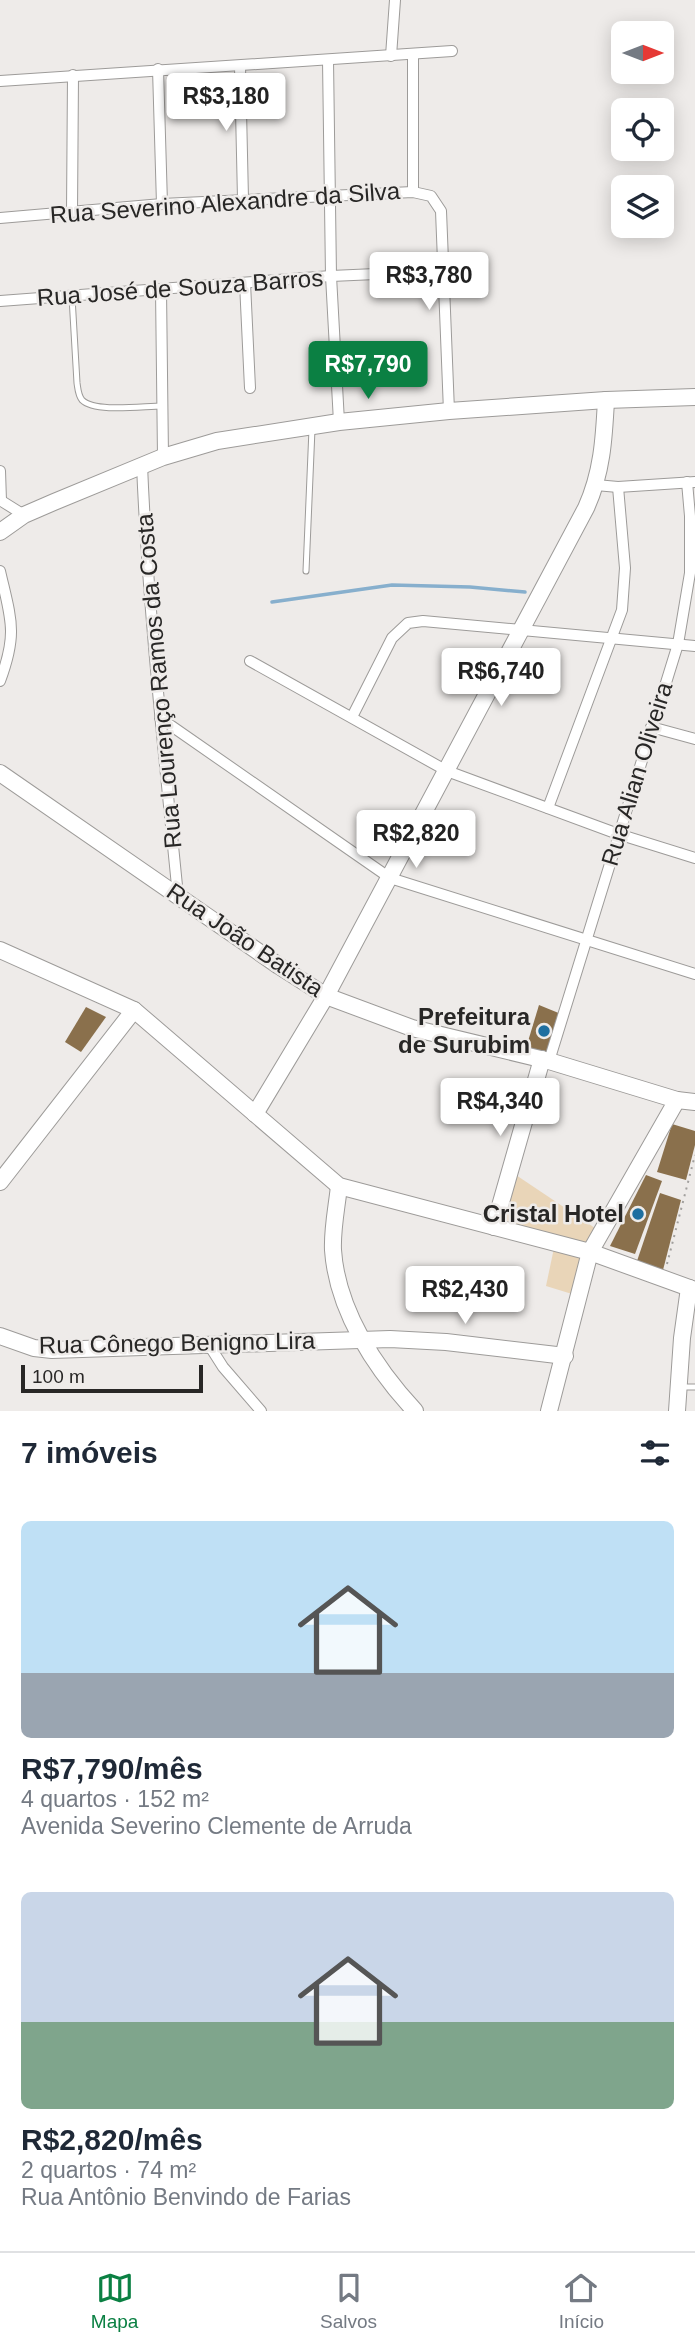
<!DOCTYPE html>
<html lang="pt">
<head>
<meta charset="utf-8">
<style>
  body { margin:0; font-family:Arial,sans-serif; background:#f6f6f7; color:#1f2937; height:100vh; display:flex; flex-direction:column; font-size:26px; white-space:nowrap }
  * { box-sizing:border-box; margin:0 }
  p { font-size:23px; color:#747a83 }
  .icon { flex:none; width:38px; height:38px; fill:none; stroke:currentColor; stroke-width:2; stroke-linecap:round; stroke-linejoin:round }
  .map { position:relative; height:1411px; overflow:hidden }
  .panel { display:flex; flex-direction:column; background:#fff; flex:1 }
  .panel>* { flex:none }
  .needle { width:46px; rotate:90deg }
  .controls { position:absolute; left:611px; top:21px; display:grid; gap:14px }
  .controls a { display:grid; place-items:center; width:63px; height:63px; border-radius:10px; background:#fff; box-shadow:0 4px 18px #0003; font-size:35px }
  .scale { position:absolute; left:21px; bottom:18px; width:182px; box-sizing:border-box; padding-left:7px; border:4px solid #282726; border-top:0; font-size:19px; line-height:24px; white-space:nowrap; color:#282726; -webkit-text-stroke:5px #eeebe9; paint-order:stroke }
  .price { position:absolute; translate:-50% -60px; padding:0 16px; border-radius:7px; background:#fff; color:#222; font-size:23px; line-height:46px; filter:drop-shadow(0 2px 4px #0008) }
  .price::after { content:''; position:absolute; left:50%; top:42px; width:21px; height:16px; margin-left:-10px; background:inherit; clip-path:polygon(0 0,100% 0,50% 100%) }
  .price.selected { background:#0b8043; color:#fff }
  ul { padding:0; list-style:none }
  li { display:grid; align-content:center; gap:14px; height:371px; padding:0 21px }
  li span { display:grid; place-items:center; height:217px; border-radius:10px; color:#555 }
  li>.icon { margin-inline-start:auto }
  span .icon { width:126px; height:126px; fill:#fffc; stroke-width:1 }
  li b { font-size:30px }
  h2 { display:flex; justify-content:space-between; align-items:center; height:84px; padding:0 21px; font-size:30px }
  .menu { display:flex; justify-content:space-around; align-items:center; height:98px; border-top:2px solid #e0e1e3; background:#fff; font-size:19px; color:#747a83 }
  .menu a { display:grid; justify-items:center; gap:4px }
  .menu .selected { color:#0b8043 }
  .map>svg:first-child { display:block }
  .green { fill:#e9d5b8 }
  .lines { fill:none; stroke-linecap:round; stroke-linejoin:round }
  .stream { stroke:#87afcd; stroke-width:3.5 }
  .building { fill:#8a704c }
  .lane-casing { stroke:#9d9b99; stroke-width:7 }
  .street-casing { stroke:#9d9b99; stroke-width:12 }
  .secondary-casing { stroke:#9d9b99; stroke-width:18 }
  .path { stroke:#a19f9d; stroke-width:2; stroke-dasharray:2 5; stroke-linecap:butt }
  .lane { stroke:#fff; stroke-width:5 }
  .street { stroke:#fff; stroke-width:10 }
  .secondary { stroke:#fff; stroke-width:16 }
  .poi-dot { fill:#1e6fa0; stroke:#eeebe9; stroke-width:2.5 }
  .labels { text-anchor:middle; stroke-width:5; stroke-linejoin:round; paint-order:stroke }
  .street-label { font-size:24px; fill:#282726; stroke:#eeebe9 }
  .poi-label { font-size:24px; font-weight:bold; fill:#282726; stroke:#eeebe9; text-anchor:end }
</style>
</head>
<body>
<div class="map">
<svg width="695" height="1411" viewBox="0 0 695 1411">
  <rect width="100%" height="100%" fill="#eeebe9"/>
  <!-- green -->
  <g class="green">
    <path d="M513 1173 595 1228 589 1249 499 1223Z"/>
    <path d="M554 1248 580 1256 572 1294 546 1286Z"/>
  </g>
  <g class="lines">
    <!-- stream -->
    <path class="stream" d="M272 602 392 585 470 587 525 592"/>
  </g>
  <!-- building -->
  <g class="building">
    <path d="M539 1005 561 1014 549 1057 526 1048Z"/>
    <path d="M86 1007 106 1017 81 1052 65 1042Z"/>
    <path d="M672 1124 695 1131V1145L686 1180 657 1172Z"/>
    <path d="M646 1175 662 1181 635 1254 610 1246Z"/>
    <path d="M660 1193 681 1200 663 1270 637 1261Z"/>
  </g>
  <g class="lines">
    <!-- lane casing -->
    <g class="lane-casing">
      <g id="lane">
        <path d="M72 297 77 383C78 389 78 395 82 400 95 413 143 406 162 406"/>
        <path d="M306 571 312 429"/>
        <path d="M682 1387H695"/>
      </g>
    </g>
    <!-- street casing -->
    <g class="street-casing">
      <g id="street">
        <path d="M413 55V192"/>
        <path d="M391 56 395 0"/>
        <path d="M328 60 331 276 339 422"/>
        <path d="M240 66 243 199"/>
        <path d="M158 69 162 204"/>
        <path d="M0 81 452 51"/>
        <path d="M72 212 73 75"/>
        <path d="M0 218 162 204 413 192 431 196 441 211 449 411"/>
        <path d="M245 283 250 388"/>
        <path d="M161 290 163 457"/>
        <path d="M0 301 331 276 443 271"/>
        <path d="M142 465C148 609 164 753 178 896"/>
        <path d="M0 471 1 501"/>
        <path d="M596 485 618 487 695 482"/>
        <path d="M0 500 24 515"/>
        <path d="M0 571C11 619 18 633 0 681"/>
        <path d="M250 661 447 771 618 834 695 858"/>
        <path d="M352 717 392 638 408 623 423 621 695 646"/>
        <path d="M160 718 390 878 695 974"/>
        <path d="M651 727 695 739"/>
        <path d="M548 808 622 610 625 568 618 487"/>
        <path d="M549 1061 678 644 690 573V516L687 482"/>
        <path d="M209 1345 223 1367 261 1411"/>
      </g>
    </g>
    <!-- secondary casing -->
    <g class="secondary-casing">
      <g id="secondary">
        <path d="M0 532 24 515 54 502 163 457 217 441 339 422 449 411 606 400 695 397"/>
        <path d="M0 773 279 966 326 996 412 1028 549 1061 677 1100 695 1102"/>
        <path d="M0 950 134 1010 339 1186 590 1252 695 1290"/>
        <path d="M255 1114 326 996 586 508C602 473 604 439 606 400"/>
        <path d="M0 1182 134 1010"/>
        <path d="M339 1186C337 1206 332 1229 333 1250 337 1310 375 1368 415 1411"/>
        <path d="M494 1227 542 1059"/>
        <path d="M0 1336 34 1348 52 1350 390 1339 446 1342 565 1356"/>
        <path d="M549 1411 590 1252 677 1100"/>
        <path d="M677 1411 682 1338 689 1288"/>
      </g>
    </g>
    <!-- path -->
    <path class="path" d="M667 1264 695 1155"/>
    <!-- lane -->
    <use href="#lane" class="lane"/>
    <!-- street -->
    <use href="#street" class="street"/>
    <!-- secondary -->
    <use href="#secondary" class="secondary"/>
  </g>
  <!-- markers -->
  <g class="poi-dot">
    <circle cx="544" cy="1031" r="7"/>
    <circle cx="638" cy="1214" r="7"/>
  </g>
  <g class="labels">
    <!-- street labels -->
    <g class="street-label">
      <text transform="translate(225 203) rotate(-4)" y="8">Rua Severino Alexandre da Silva</text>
      <text transform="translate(180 288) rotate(-4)" y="8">Rua José de Souza Barros</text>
      <text transform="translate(159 681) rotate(-95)" y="8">Rua Lourenço Ramos da Costa</text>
      <text transform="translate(637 774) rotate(-73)" y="8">Rua Alian Oliveira</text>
      <text transform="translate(245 940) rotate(34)" y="8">Rua João Batista</text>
      <text transform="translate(177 1343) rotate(-1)" y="8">Rua Cônego Benigno Lira</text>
    </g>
    <!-- poi labels -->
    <g class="poi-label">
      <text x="530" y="1025">Prefeitura<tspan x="530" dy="28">de Surubim</tspan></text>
      <text x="624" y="1222">Cristal Hotel</text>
    </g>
  </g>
</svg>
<div class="controls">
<a><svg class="needle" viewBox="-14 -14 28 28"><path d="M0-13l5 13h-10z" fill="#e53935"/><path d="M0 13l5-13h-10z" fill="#747a83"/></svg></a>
<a><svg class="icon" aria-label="locate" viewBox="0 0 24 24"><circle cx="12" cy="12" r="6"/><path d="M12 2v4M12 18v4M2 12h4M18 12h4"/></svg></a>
<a><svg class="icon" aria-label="layers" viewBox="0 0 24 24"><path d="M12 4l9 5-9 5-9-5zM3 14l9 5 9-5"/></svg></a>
</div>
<div class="scale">100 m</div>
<b class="price" style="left:226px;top:133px">R$3,180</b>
<b class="price" style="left:429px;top:312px">R$3,780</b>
<b class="price selected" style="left:368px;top:401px">R$7,790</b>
<b class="price" style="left:501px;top:708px">R$6,740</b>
<b class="price" style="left:416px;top:870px">R$2,820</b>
<b class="price" style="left:500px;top:1138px">R$4,340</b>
<b class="price" style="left:465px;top:1326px">R$2,430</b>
</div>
<section class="panel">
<h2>7 imóveis<svg class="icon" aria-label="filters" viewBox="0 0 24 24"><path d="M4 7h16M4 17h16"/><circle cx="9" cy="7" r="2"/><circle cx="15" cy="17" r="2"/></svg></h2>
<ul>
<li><span style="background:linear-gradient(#bfe0f5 70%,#9aa5b1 0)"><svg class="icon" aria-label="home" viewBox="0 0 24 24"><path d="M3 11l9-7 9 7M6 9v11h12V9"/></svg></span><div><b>R$7,790/mês</b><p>4 quartos · 152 m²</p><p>Avenida Severino Clemente de Arruda</p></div></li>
<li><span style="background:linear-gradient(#c9d6e8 60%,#7fa58c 0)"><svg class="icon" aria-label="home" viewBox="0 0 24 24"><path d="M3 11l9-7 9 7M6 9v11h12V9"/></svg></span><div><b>R$2,820/mês</b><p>2 quartos · 74 m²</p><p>Rua Antônio Benvindo de Farias</p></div></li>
</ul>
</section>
<nav class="menu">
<a class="selected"><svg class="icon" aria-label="map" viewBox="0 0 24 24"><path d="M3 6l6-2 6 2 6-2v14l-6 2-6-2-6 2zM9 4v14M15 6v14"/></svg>Mapa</a>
<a><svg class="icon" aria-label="saved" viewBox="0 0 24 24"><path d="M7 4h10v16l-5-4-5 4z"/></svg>Salvos</a>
<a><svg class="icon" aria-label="home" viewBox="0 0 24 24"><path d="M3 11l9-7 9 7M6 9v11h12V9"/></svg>Início</a>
</nav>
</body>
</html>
